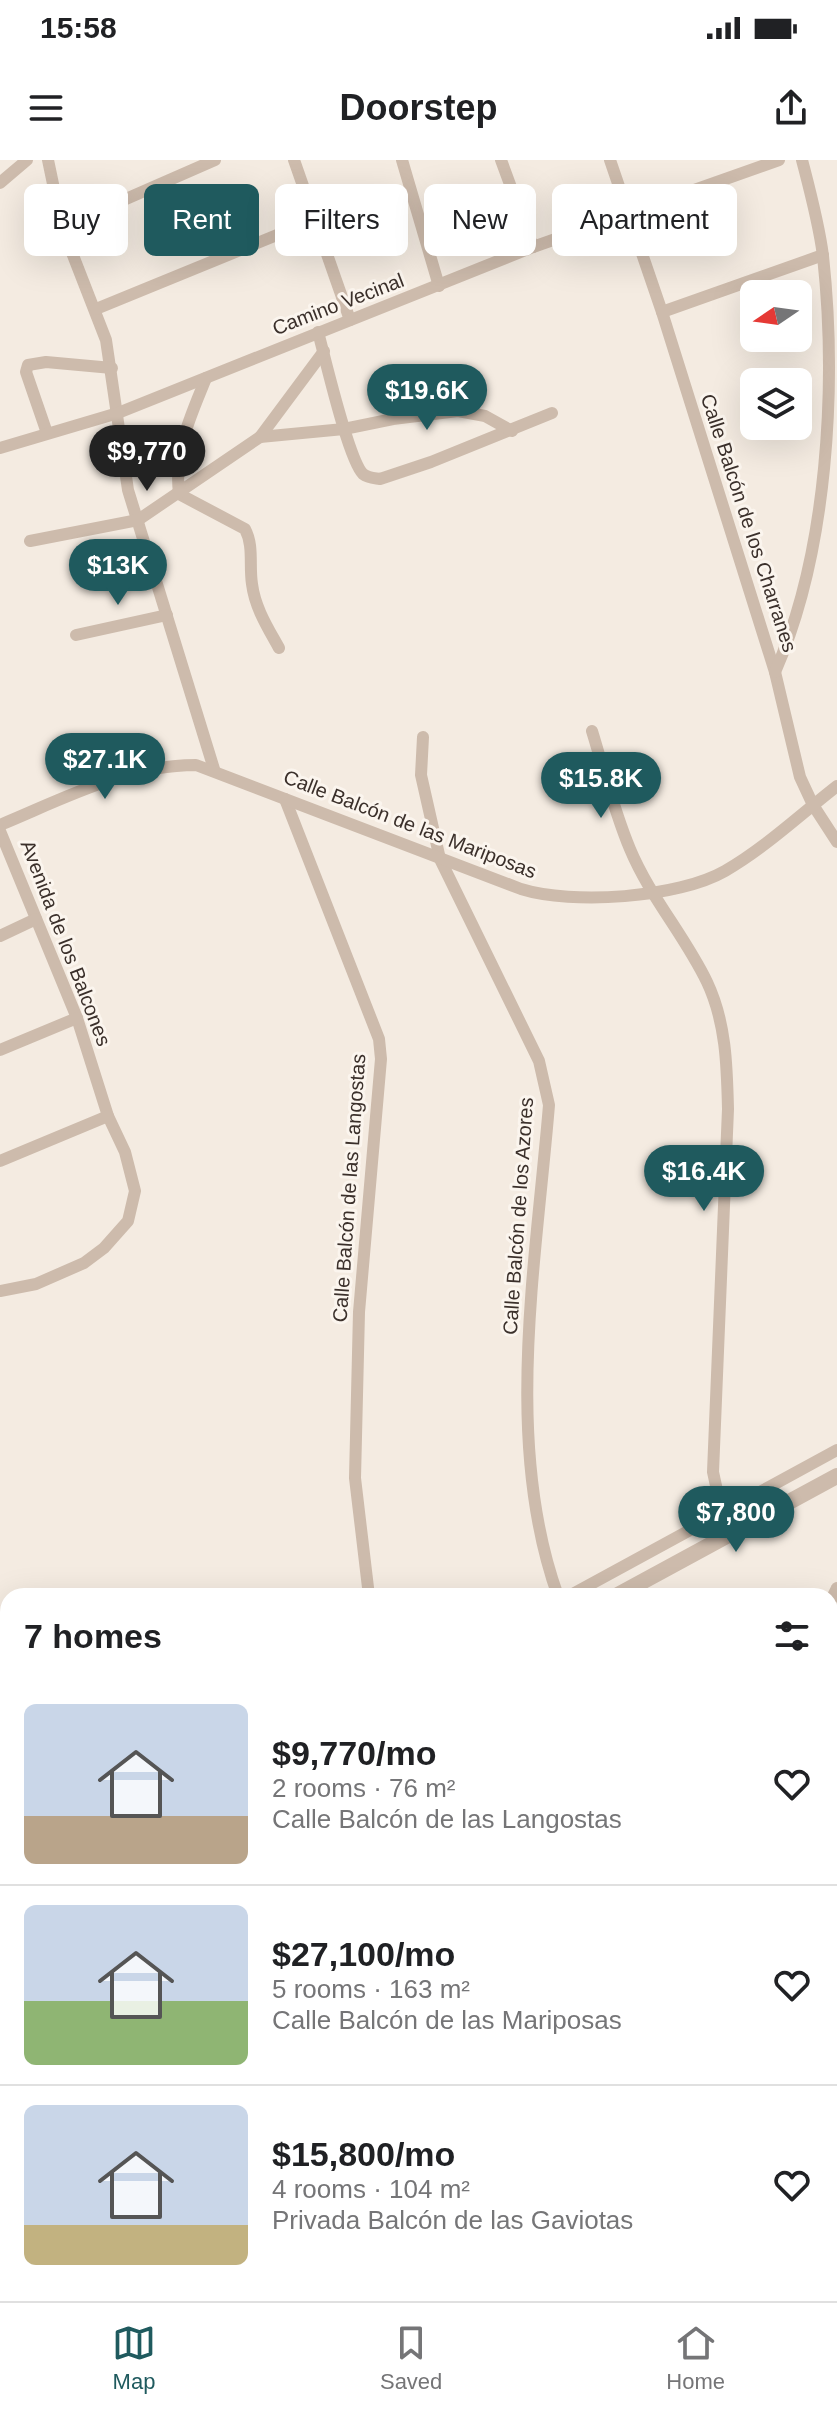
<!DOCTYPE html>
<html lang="en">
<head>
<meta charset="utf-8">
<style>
  body { margin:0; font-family:Arial,sans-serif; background:#f6f6f6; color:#202124; height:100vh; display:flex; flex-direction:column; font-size:30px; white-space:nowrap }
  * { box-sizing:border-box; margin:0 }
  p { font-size:26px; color:#757577 }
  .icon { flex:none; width:44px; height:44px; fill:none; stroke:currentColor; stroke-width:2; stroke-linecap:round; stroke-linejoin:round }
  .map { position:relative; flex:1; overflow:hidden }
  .drawer { position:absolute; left:0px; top:1428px; width:838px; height:714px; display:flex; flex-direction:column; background:#fff; border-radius:24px 24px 0 0; box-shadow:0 8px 32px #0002 }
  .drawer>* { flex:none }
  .hud { position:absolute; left:24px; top:24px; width:790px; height:72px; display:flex; gap:16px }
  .needle { width:52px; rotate:257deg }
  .buttons { position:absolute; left:740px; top:120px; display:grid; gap:16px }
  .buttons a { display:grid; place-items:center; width:72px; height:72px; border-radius:12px; background:#fff; box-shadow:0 8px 32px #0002; font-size:40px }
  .price { position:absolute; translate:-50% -68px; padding:0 18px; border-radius:28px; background:#1f5a5e; color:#fff; font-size:26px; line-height:52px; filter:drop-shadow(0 2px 4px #0008) }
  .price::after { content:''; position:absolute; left:50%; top:48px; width:24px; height:18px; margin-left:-12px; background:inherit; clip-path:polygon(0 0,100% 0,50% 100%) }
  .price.current { background:#222; color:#fff }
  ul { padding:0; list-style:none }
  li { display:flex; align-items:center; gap:24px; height:200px; padding:0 24px }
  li+li { border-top:2px solid #e0e0e0 }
  li span { display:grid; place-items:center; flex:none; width:224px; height:160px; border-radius:12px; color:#555 }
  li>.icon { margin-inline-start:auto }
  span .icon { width:96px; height:96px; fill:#fffc; stroke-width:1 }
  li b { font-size:34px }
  h2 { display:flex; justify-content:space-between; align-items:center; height:96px; padding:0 24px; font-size:34px }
  .chip { padding:0 28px; border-radius:12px; background:#fff; box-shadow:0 8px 32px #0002; font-size:28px; line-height:72px }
  .chip.current { background:#1f5a5e; color:#fff }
  .status { display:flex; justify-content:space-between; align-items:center; height:56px; padding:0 40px; background:#fff; direction:ltr }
  .status svg { height:22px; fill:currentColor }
  header { display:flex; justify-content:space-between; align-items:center; height:104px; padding:0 24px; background:#fff; font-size:36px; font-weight:800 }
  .tabs { display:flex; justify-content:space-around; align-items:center; height:112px; border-top:2px solid #e0e0e0; background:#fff; font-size:22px; color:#757577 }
  .tabs a { display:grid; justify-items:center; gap:4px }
  .tabs .current { color:#1f5a5e }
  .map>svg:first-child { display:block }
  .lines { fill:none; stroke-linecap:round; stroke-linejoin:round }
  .minor { stroke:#cdbbac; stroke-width:12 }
  .tertiary { stroke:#cdbbac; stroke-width:16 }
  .labels { text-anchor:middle; stroke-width:6; stroke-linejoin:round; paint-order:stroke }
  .street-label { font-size:20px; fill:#3b302b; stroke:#fbf5ee }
</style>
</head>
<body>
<div class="status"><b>15:58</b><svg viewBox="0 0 49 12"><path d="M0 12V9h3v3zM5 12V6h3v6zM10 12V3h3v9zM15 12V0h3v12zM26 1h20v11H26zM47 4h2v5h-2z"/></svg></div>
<header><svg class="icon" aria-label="menu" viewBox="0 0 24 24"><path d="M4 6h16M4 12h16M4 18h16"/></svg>Doorstep<svg class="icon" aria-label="share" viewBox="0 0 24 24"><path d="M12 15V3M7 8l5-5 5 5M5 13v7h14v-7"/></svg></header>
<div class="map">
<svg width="837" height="2141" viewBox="0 0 837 2141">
  <rect width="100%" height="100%" fill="#f4ebe1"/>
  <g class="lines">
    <!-- minor -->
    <g class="minor">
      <path d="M48 0 62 67 106 180 128 330 214 609"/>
      <path d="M294 0 350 160"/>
      <path d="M402 0 439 126"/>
      <path d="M501 0 533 87"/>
      <path d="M610 0 662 152 775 512 800 617 813 645 837 682"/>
      <path d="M0 23 27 0"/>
      <path d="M62 67 215 0"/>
      <path d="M96 149 316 59"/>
      <path d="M662 152 823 95"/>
      <path d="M318 172C325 197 348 299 363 314 368 318 374 318 380 319L431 302 552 253"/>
      <path d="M206 218C190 258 174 290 179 334L245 369C254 386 249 405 252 424 255 448 268 468 279 488"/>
      <path d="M47 273 26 212 28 205 46 202 112 208"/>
      <path d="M260 277 344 269 393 259 458 251 485 256 512 271"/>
      <path d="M0 288 118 253 533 87 779 0"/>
      <path d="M30 381 138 360 260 277 324 191"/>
      <path d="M76 475 167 455"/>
      <path d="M775 512C828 392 837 225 823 96 819 64 810 31 802 0"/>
      <path d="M592 571C604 610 614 651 630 689 650 737 685 776 707 822 726 862 727 906 728 949L713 1312 727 1376"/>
      <path d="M423 577 421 615 440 699 539 901 549 945C536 1103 503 1284 558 1436"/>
      <path d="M285 639 379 879 381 899 359 1152 355 1318 369 1436"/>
      <path d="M0 665C63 639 126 605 196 605L521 729C572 745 678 738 725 711 765 688 801 654 837 626"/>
      <path d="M0 671 77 858 108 956 125 992 135 1031 128 1061 104 1088 84 1103 36 1124 0 1131"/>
      <path d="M0 776 36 759"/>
      <path d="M0 890 77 858"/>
      <path d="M0 1001 108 956"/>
      <path d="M569 1436 837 1290"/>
      <path d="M830 1442 837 1428"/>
      <path d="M830 1517 837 1520"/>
      <path d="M830 1802 837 1788"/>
      <path d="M830 2066 837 2082"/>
      <path d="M0 2081 8 2094"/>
      <path d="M335 2134 339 2141"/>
      <path d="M532 2141 535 2134"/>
    </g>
    <!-- tertiary -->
    <g class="tertiary">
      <path d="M616 1436 837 1316"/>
      <path d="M0 1762 8 1758"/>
    </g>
  </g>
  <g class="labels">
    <!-- street labels -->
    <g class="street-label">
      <text transform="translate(338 144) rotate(-21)" y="7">Camino Vecinal</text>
      <text transform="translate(749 363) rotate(72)" y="7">Calle Balcón de los Charranes</text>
      <text transform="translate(410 664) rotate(21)" y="7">Calle Balcón de las Mariposas</text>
      <text transform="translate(66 783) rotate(69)" y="7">Avenida de los Balcones</text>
      <text transform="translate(349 1028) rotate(-86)" y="7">Calle Balcón de las Langostas</text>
      <text transform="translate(518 1056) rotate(-86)" y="7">Calle Balcón de los Azores</text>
    </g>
  </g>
</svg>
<div class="buttons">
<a><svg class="needle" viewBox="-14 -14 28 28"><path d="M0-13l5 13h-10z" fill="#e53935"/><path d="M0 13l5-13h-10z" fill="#757577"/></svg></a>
<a><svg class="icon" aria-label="layers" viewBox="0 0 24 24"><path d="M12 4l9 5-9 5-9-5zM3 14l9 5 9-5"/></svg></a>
</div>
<b class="price" style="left:427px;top:272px">$19.6K</b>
<b class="price current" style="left:147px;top:333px">$9,770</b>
<b class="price" style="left:118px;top:447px">$13K</b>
<b class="price" style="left:105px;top:641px">$27.1K</b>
<b class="price" style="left:601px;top:660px">$15.8K</b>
<b class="price" style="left:704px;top:1053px">$16.4K</b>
<b class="price" style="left:736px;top:1394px">$7,800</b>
<div class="hud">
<a class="chip">Buy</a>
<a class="chip current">Rent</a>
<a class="chip">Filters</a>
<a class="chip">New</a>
<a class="chip">Apartment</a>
</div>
<section class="drawer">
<h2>7 homes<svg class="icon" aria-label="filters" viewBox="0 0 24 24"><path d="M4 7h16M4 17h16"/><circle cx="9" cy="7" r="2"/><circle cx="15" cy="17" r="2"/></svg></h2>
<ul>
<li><span style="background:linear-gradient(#c9d6e8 70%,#b9a48a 0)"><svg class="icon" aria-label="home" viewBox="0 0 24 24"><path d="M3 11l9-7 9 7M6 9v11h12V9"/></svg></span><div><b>$9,770/mo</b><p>2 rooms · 76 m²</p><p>Calle Balcón de las Langostas</p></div><svg class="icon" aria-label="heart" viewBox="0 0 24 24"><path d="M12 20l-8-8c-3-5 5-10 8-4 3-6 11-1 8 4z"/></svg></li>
<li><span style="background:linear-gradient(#c9d6e8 60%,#8fb573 0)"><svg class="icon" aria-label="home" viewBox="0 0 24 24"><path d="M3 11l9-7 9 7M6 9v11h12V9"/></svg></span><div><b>$27,100/mo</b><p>5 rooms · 163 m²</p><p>Calle Balcón de las Mariposas</p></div><svg class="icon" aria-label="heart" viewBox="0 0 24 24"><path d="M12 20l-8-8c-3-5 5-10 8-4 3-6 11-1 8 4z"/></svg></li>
<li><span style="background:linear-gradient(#c9d6e8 75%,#c2b280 0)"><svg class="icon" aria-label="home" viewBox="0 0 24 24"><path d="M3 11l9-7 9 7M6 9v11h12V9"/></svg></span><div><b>$15,800/mo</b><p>4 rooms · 104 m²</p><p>Privada Balcón de las Gaviotas</p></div><svg class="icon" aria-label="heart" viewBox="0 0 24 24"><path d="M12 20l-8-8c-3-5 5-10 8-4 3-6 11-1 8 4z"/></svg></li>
</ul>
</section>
</div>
<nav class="tabs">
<a class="current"><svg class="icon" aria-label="map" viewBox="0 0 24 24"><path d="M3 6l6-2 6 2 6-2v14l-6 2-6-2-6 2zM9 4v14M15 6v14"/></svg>Map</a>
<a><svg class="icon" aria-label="saved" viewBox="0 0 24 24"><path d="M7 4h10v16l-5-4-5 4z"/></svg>Saved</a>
<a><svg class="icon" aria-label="home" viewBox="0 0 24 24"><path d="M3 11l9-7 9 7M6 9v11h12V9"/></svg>Home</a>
</nav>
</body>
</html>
